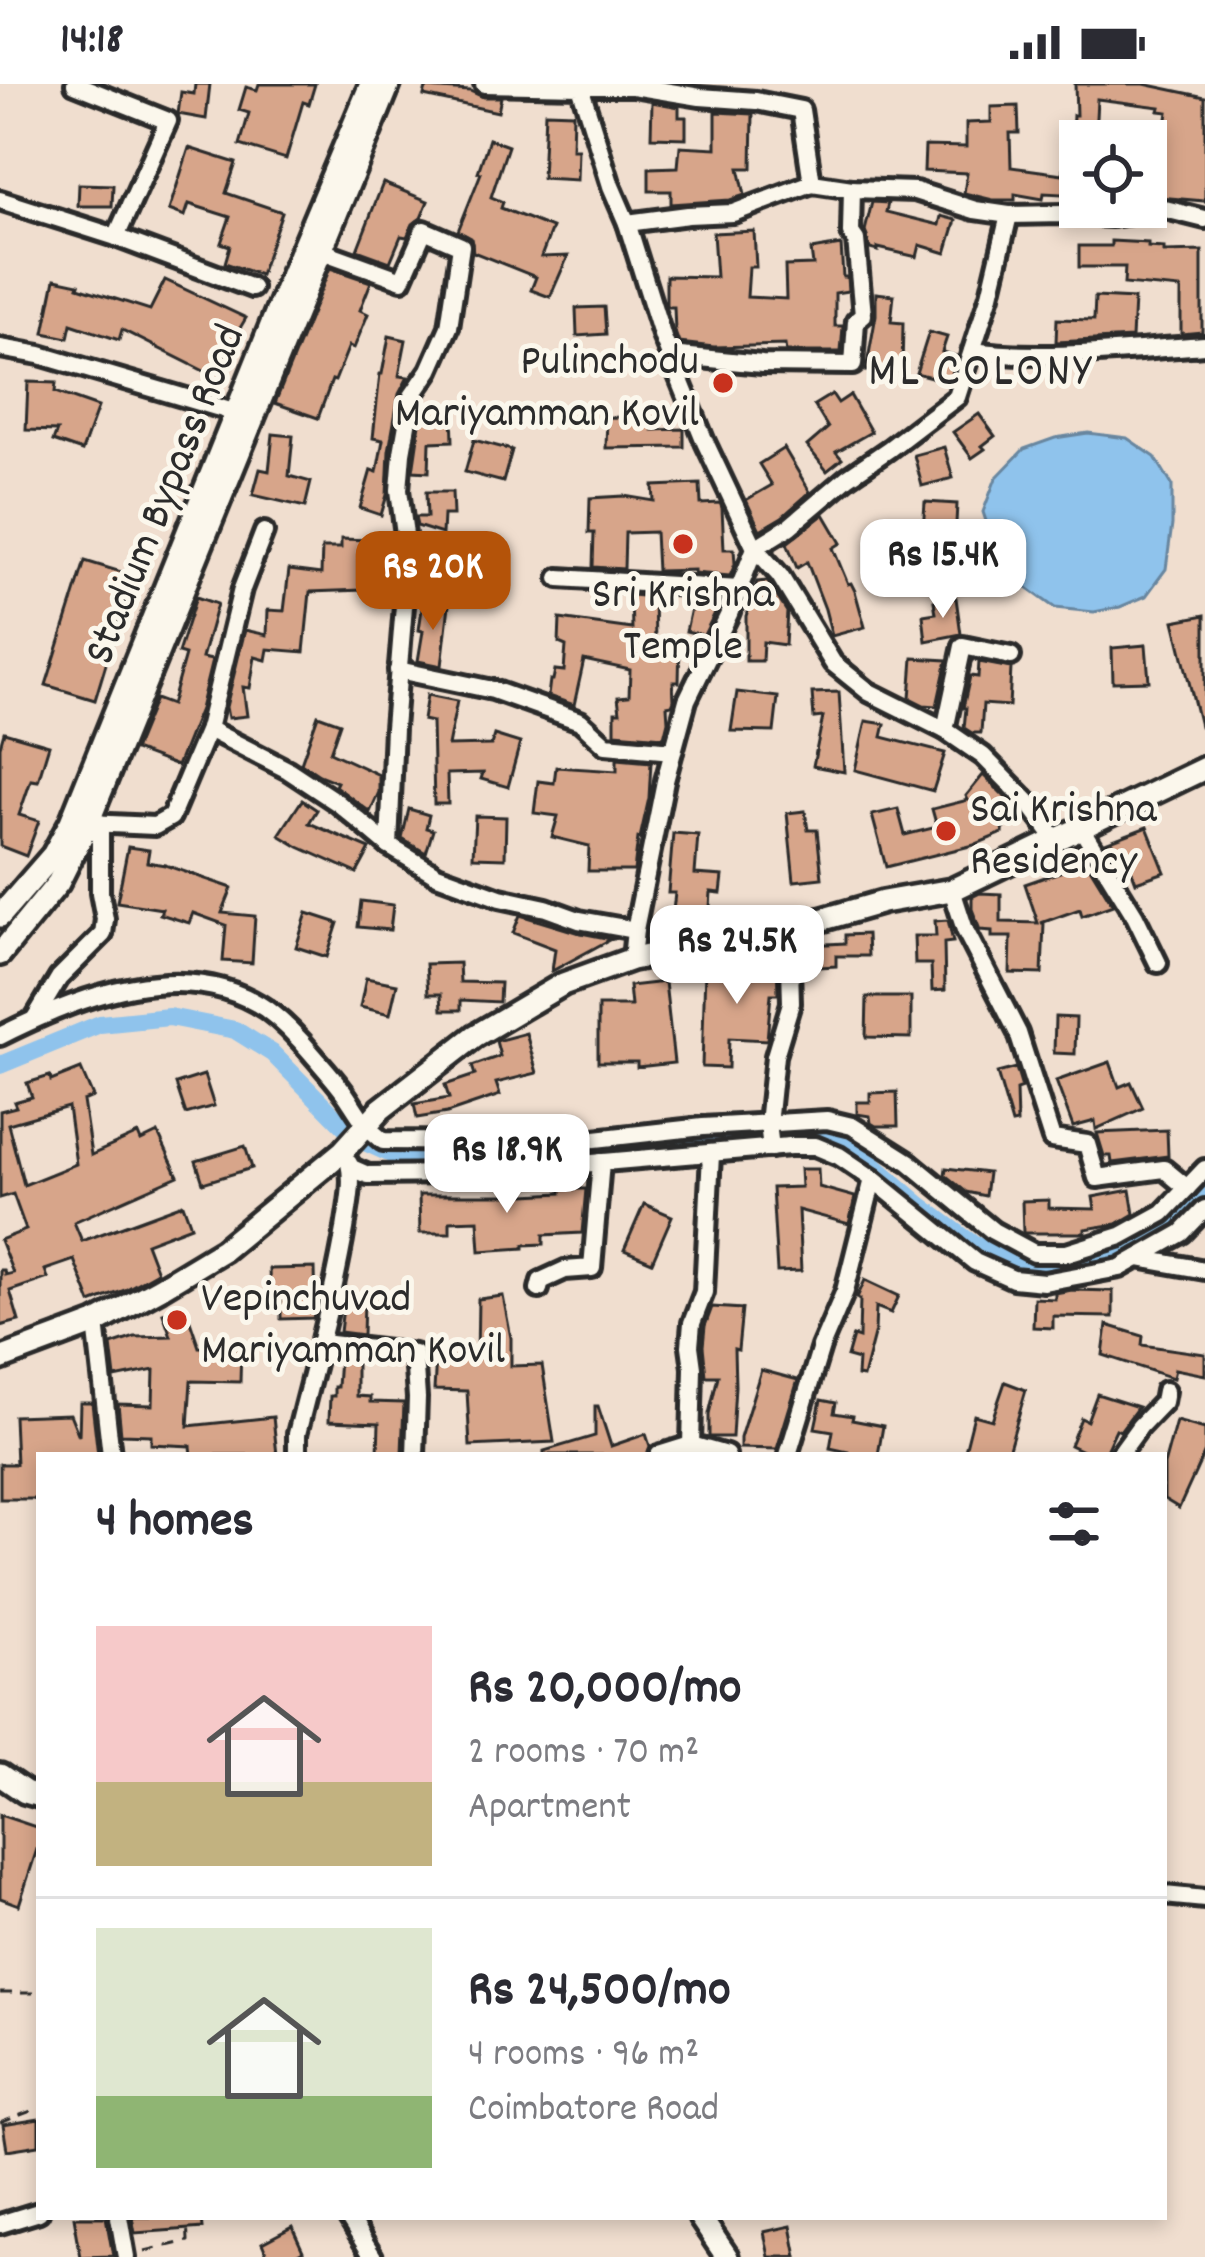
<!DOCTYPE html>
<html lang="en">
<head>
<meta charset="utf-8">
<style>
  body { margin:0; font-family:Dekko,sans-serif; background:#f7f7f7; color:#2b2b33; height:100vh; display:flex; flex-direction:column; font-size:45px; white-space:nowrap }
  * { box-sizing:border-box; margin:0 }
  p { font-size:39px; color:#7c7c81 }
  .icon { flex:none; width:66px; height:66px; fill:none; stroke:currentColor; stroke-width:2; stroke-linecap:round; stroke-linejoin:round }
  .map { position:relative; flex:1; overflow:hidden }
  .details { position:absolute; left:36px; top:1368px; width:1131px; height:768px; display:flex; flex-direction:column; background:#fff; border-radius:0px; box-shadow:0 6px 18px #0003 }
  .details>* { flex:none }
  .tools { position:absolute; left:1059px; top:36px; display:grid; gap:24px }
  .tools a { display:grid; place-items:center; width:108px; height:108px; border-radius:0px; background:#fff; box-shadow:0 6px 18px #0003; font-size:60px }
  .price { position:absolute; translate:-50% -102px; padding:0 27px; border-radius:24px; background:#fff; color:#222; font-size:39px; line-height:78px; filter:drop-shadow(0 3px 6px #0008) }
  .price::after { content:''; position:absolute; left:50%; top:72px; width:36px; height:27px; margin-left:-18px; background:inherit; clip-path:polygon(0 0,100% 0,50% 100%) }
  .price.current { background:#b45309; color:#fff }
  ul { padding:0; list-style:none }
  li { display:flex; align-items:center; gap:36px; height:300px; padding:0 60px }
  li+li { border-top:3px solid #e1e1e2 }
  li span { display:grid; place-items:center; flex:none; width:336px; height:240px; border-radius:0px; color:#555 }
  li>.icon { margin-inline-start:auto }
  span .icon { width:144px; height:144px; fill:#fffc; stroke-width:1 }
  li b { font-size:51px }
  h2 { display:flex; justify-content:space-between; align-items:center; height:144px; padding:0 60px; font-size:51px }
  .status { display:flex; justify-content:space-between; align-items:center; height:84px; padding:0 60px; background:#fff; direction:ltr }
  .status svg { height:33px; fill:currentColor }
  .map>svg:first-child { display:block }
  .water { fill:#8fc3ec; stroke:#67869f; stroke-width:3 }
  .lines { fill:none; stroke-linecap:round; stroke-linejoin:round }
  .canal { stroke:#8fc3ec; stroke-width:18 }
  .building { fill:#d7a58a; stroke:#2b2b2b; stroke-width:3; fill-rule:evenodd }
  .minor-casing { stroke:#2b2b2b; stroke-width:26 }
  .tertiary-casing { stroke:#2b2b2b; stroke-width:30 }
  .secondary-casing { stroke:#2b2b2b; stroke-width:30 }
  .path { stroke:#2b2b2b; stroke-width:3; stroke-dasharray:12 9; stroke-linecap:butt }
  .minor { stroke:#fbf7ec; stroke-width:16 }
  .tertiary { stroke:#fbf7ec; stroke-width:21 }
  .secondary { stroke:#fbf7ec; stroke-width:21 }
  .poi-dot { fill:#c8321e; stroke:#fbf7ec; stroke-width:4.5 }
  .labels { text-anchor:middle; stroke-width:10; stroke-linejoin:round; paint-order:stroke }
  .poi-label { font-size:45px; fill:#2b2b2b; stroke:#fbf7ec; text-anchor:start }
  .street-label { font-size:45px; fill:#2b2b2b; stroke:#fbf7ec }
  .neighbourhood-label { font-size:48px; letter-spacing:3px; fill:#2b2b2b; stroke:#fbf7ec }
</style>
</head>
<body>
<div class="status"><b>14:18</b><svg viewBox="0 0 49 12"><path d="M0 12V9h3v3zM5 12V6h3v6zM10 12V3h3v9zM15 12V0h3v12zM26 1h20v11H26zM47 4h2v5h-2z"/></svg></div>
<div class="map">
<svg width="1205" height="2173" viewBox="0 0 1205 2173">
  <rect width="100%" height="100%" fill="#f0decf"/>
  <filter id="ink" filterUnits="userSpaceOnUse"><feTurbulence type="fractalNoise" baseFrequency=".00833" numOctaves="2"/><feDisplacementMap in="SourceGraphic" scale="24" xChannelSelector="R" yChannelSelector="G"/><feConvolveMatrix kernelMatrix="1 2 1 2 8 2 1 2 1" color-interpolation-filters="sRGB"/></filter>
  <g filter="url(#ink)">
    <!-- water -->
    <path class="water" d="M1088 349 1127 354 1155 373 1172 401V441L1166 485 1146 512 1120 523 1094 528 1055 524 1002 486 983 428 996 394 1024 365 1055 354Z"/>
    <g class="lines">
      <!-- canal -->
      <path class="canal" d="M0 981 100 940 169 933 235 946 272 969 356 1054 398 1073 526 1072 810 1050 848 1063 864 1073 920 1121 974 1161 1043 1186 1089 1179 1158 1153 1205 1105"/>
    </g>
    <!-- building -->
    <g class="building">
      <path d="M195 0H210L206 35 178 30 181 8 194 10Z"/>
      <path d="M259 0H315L309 20 303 18 286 75 240 61 249 29 239 26 246 3 257 6Z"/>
      <path d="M1075 0H1144L1205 13V117L1158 113V108H1146V75H1161L1168 28 1159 27 1160 23 1097 15 1095 53 1072 52 1073 31H1076Z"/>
      <path d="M426 4 470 7 483 13H501L498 28 424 12Z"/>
      <path d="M652 18 679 23V33H686V54L651 53Z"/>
      <path d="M1018 22 1019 49H1010L1011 83 1063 90 1064 75 1080 76V111L1044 109 1043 115 1015 110V116H993L964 109 967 89 924 87 925 62 966 63V39L991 38V23Z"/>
      <path d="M545 28 573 29 572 65H578L577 96 542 94Z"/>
      <path d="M716 28 753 30 752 84H739L745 111 730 116 671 120V107H649V84L678 83 680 62 716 64Z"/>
      <path d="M489 55 508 62 491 113 503 118 501 124 552 144 541 173 568 172 550 213 531 206 536 193 473 168 471 154 458 147 481 89 478 88Z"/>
      <path d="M189 64 236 79 226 109 282 128 260 191 225 179 230 162 221 159 230 133 189 120 185 132 169 126Z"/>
      <path d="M383 99 428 117 421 134 413 140 407 153 401 152 390 178 357 166Z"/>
      <path d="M79 100 113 101 112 122H78Z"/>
      <path d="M872 118 888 119 886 128 939 141 941 132 956 136 946 169 920 161 917 173 878 164V167L870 165 865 147Z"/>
      <path d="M754 147 756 183H749L747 213 786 215 785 182 813 181 811 166 841 161 843 193H847L848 207 835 209V242H843L841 268H786L785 261 714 263 679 259 675 248 674 223H667L666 220V192L716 193 713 149Z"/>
      <path d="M1111 157 1148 159V163L1164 164V168L1202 167V248L1181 250V205L1124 200 1125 183H1079V162H1111Z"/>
      <path d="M330 184 371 198 360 226 368 230 354 264 349 262 335 297 332 296 318 334 275 319Z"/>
      <path d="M55 195 79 200 78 203 150 226 165 196 246 234 212 291 122 246 119 256 71 240 68 254 44 249Z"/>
      <path d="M876 209 894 211 891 238 903 239 902 288 866 287 876 231Z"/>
      <path d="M1095 213 1134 215 1132 254 1056 258 1057 235 1094 236Z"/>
      <path d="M604 223 606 250 577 252 576 224Z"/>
      <path d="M929 248 947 253 942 268 956 272 949 298 916 289Z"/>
      <path d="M389 252 406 256 399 292 408 293 399 310 389 367 387 411 381 431 360 424 371 386 377 388 383 356 373 354 380 290H382Z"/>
      <path d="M28 298 56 299 55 308 98 323 82 367 53 357 57 347 26 346Z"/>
      <path d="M832 310 838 319 850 311 871 348 836 368 842 375 827 387 807 362 828 344 814 321Z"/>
      <path d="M979 330 995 352 982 362 985 365 972 374 953 348Z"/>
      <path d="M452 331 453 357 430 358 429 388 413 387 421 333Z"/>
      <path d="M607 333 653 334V346L684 345V363L606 364Z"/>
      <path d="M273 350 293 352 289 392 311 398 305 423 253 411 260 385 269 387Z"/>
      <path d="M474 356 512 366 503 398 465 388Z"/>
      <path d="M944 363 953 394 922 402 914 371Z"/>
      <path d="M784 364 810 408 782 433 760 446 746 416 772 401 759 380Z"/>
      <path d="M700 400 701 420 720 419 722 424 724 465H734L735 480 730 492 694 489V486L657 487 655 448 625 449 624 485 593 483 594 449H589L590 414 624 412 654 417 653 402Z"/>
      <path d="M426 408H452L453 431H443L442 450 417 442 415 433H427Z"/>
      <path d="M925 418 957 420 955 459 961 458 966 493 942 497 935 448 923 447Z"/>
      <path d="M824 430 841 459 833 464 848 500 851 499 855 507 865 543 832 552 825 525 807 478 797 484 787 459Z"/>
      <path d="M341 455 369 456 368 485H362L363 506 310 508 304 568 268 565 266 576 255 573 250 604 243 603 247 632 228 634 226 623 245 546 267 551 268 526 284 527 289 486 321 490 322 464H341Z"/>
      <path d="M85 477 121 488 118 497 130 500 95 616 46 601Z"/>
      <path d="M767 497 787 528 785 561 763 558 762 577H746V532L757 498Z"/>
      <path d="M631 511 654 513 655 557 680 558 679 598H673L674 616 672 621 667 622 668 637 664 653 615 649V628H620L618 613 629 612 630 586 584 576 574 621 548 612 550 596H553L555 586 564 587 566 562 559 559 560 535 632 545Z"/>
      <path d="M196 513 217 520 202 574 212 576 200 625 177 682 134 666 155 615 171 621 185 571 178 569Z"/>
      <path d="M956 514 961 550 926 557 923 531 936 529 934 517Z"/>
      <path d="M693 515 721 517 704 551 686 547Z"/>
      <path d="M423 518 449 521 442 582 418 577 423 547 419 546Z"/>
      <path d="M1205 531V641L1200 642 1174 537Z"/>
      <path d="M1146 561 1149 597 1113 598 1112 564Z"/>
      <path d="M913 574 947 576 937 622 924 621 910 614Z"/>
      <path d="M979 578 1011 584 1009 622 983 620 981 649H972L964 644 966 624H963L970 592 978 593Z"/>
      <path d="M737 608 778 613 774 648 731 647Z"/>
      <path d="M839 608 844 688 813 682 823 633 814 634 812 609Z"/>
      <path d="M427 611 457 617 448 662 491 661 494 651 520 659 508 703 481 695 483 689 447 690 448 720H434L432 638 423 636Z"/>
      <path d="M318 631 340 639 330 668 379 691V708L370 728 335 702 337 698 319 691 301 679Z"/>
      <path d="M866 637 885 640 882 653 945 669 933 707 855 686Z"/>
      <path d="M4 648 49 661 38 697 31 696 19 731 39 737 26 772 0 762V662Z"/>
      <path d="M617 675 651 678 649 714 640 754H638L634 787H588L589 762 552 753 558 732 534 729 538 697 554 699 556 683 617 687Z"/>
      <path d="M983 691 1014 722 999 731 1004 739 1003 749 974 761 886 783 872 731 898 725 905 751 937 743 932 725 968 716 966 712Z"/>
      <path d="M302 716 317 726 309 739 370 765 357 789 299 763 279 751Z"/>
      <path d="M409 725 429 731 426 744 433 746 426 769 402 755Z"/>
      <path d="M805 727 808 746H817L822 794 794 797 787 729Z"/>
      <path d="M475 732 506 733 505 774 473 773Z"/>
      <path d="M1147 743 1165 788 1136 798 1126 771 1115 776 1105 759Z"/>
      <path d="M673 749 698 751 695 790 723 792 721 809 711 808 709 839 672 836 675 809H668Z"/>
      <path d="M128 763 149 766 147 778 165 781 232 804 222 829 255 832 252 879 223 877 226 841 193 829 189 839 160 830 162 825 117 818Z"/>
      <path d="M1083 772 1113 821 1082 832 1080 825 1041 839H1044L1042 890 1010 889 1011 853H992V847L980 846 972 825V813L980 809 1001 810V838L1038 839 1025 800 1071 784 1068 777Z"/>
      <path d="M361 817 393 821 390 846 358 843Z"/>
      <path d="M307 829 338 839 327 873 296 863Z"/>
      <path d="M520 831 576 848 611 855 552 887 555 865 513 849Z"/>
      <path d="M948 836 953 858 944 859 945 906 932 907 931 880H915L914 852H936L935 837Z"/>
      <path d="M867 850 868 872H836V882L819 883V872H809L808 861 845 859V851Z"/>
      <path d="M736 874 777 875 778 910H771L767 956 729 954 728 984 702 983 705 885 736 886Z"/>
      <path d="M459 879 460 898 500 899 499 918 461 916V926H442L441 910H428L426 880Z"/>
      <path d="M366 894 397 900 390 930 360 923Z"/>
      <path d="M665 898 674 979 637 983V978H598V922H631L629 902Z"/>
      <path d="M867 913H911V954L866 953Z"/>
      <path d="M1055 933 1076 934 1075 970 1054 969Z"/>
      <path d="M526 949 537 989 496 999 500 1011 447 1029 417 1034 414 1020 449 1014 445 1001 475 991 472 982 500 972 496 957Z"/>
      <path d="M1110 978 1119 1003 1131 998 1143 1024 1096 1045 1095 1037 1073 1043 1056 997Z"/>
      <path d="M1016 984 1022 1004 1016 1006 1017 1039 1012 1040 997 989Z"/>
      <path d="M81 985 93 1013 83 1017 91 1071 138 1050 141 1057 158 1049 178 1092 74 1138 82 1157 183 1120 191 1142 146 1159 157 1188 125 1206 91 1219 74 1176 45 1186 48 1194 10 1207 19 1237 0 1242V1186H4L5 1191 13 1189 0 1156 26 1146 13 1110 0 1114V1027L16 1023 14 1018 32 1013 27 999 50 992 51 997ZM68 1023 76 1080 24 1101 8 1040Z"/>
      <path d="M204 991 214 1022 186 1030 176 1000Z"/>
      <path d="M897 1008 898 1042H876L871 1039 870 1032 857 1030V1018H870V1009Z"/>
      <path d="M1167 1046 1168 1072 1112 1079 1111 1072H1104L1097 1049Z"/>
      <path d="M245 1062 252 1084 203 1099 196 1077Z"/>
      <path d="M946 1084 988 1089 985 1112 966 1108 945 1091Z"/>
      <path d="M800 1085H818L819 1103 855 1113 849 1140 798 1126 801 1187 777 1188 772 1104 801 1103Z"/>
      <path d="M561 1105H586L582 1149 544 1151V1160L524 1161V1164L480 1167 478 1136 450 1137V1149H420L419 1111H525L561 1109Z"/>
      <path d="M1130 1106 1134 1130 1117 1140 1085 1145V1149H1023L1022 1117 1049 1116V1124L1095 1125 1093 1113Z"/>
      <path d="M644 1120 672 1132 652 1178 624 1166Z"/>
      <path d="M315 1184 316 1224 313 1234 281 1235V1215L270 1216 269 1185Z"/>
      <path d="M865 1196 899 1212 891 1229 876 1223 875 1247 863 1293 857 1292 858 1276 847 1273 853 1252 859 1254 860 1215 857 1214Z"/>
      <path d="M1072 1206 1113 1207V1233L1053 1232V1244L1033 1243 1034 1214 1055 1215V1209Z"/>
      <path d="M503 1212 511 1254V1282L542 1281 554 1358 470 1362 467 1307 434 1306 436 1273 477 1275 478 1215Z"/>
      <path d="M344 1215 364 1216 363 1251 340 1248Z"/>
      <path d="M185 1222 199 1263 241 1264 240 1298 191 1297 188 1342 273 1333 277 1371H192L191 1362 151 1360V1351L121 1350 118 1320 153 1321 154 1286 115 1294 111 1261 135 1253 171 1252 163 1229Z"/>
      <path d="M712 1223 742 1225 738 1266 734 1265 735 1302 732 1353H709V1330L718 1292H706L703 1262 705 1242Z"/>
      <path d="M1107 1241 1143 1252 1142 1261 1205 1270V1291L1175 1285 1173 1294 1103 1271Z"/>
      <path d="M339 1274 356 1276V1312L370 1313V1318L404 1319 402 1369H378L379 1339 329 1337 330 1312H334V1303H337Z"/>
      <path d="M761 1286 798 1296 777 1365 740 1364V1354Z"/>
      <path d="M1005 1298 1026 1306 1007 1371H964L974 1331 992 1336Z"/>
      <path d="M1097 1310 1138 1323 1120 1347 1116 1345 1104 1371H1091L1070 1361 1081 1334 1087 1337Z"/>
      <path d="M821 1316 836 1319 834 1329 853 1332 852 1336 883 1342 878 1371H848V1368L830 1364 833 1347 815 1344Z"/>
      <path d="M80 1319H92L98 1371H39L38 1415H0V1380H16L14 1332 70 1330 79 1352Z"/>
      <path d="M595 1322H598L611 1362 646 1350 650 1362 647 1371H544V1367L595 1352Z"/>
      <path d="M1176 1337 1205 1345V1367L1179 1424 1164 1415V1381Z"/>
      <path d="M0 1731 39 1744V1759L19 1821 0 1814Z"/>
      <path d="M39 2035V2061L7 2066 3 2041Z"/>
      <path d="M74 2133H106L113 2172 81 2173Z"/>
      <path d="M132 2133H202L203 2144 135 2149Z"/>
      <path d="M791 2142 797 2173H769L764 2148Z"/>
      <path d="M292 2143 303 2167 292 2173H268L262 2159Z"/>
    </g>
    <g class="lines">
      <!-- minor casing -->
      <g class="minor-casing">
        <g id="minor">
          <path d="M75 0 168 37 116 153 252 204"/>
          <path d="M484 0 580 2 611 102 627 139 663 254 705 358 755 464 729 530 687 616 665 697 635 846 632 875"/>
          <path d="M580 0V2H633L700 13 756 17 801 26 812 99 852 105 915 107 975 126 1009 131 1064 130 1112 133 1165 125 1205 135"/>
          <path d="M0 116 116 153"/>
          <path d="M1009 131 990 211 957 313 889 365 848 393 789 443 755 464 780 492 833 579 869 608 945 646 983 672 1028 718 1056 756"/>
          <path d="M627 139 688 131 733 129 812 99"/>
          <path d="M319 166 402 196 424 146 461 162 449 243 430 286 412 312 402 369 399 406 408 473 394 644 389 762"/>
          <path d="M0 264 40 271 247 332"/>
          <path d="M972 267C1048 277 1129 266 1205 261"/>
          <path d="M670 271 762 280 853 281 856 237 863 231 856 156 851 149 852 105"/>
          <path d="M559 494 739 505"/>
          <path d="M398 586 493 606 580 637 606 661 673 667"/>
          <path d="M208 645 288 686 338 719 389 762 437 791 500 814 546 824 579 836 635 846"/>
          <path d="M945 646 963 562 1011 572"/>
          <path d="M88 739 155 742 171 733 208 645 242 505 264 448"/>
          <path d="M1081 744 1135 832 1158 879"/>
          <path d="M952 806 965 846 1018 949 1052 1055 1087 1060 1097 1094 1164 1085 1187 1104"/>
          <path d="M35 934 59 894 103 850 105 835 100 809V739"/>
          <path d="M0 952C77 913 185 870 266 925 284 938 299 954 313 971 325 985 338 999 348 1014 359 1031 366 1044 383 1057L541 1058 595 1055 703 1043 827 1036 852 1042 909 1078 993 1147 1034 1169H1067L1121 1152 1163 1129 1205 1085"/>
          <path d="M771 1064 768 1040 775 972 791 919 789 845"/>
          <path d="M711 1070 704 1208 692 1239 690 1262 693 1284 691 1361 726 1371"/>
          <path d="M352 1084 368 1091 537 1089 581 1080 790 1062H815L839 1072 873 1095 975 1178 1013 1195 1044 1198 1120 1184 1182 1149 1205 1125"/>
          <path d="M1138 1174 1205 1186"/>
          <path d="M539 1205 541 1197 565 1186 592 1184 601 1078"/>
          <path d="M96 1239 111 1371"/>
          <path d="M322 1259 414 1270 417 1314 415 1371"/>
          <path d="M297 1371V1350C314 1282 333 1215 345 1145 348 1124 354 1099 349 1079"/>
          <path d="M659 1371 691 1361"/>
          <path d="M788 1371 821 1263 845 1207 873 1095"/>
          <path d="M1119 1371 1140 1342 1163 1318 1165 1307"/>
          <path d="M1164 1811 1205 1815"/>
          <path d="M119 2133 126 2173"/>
          <path d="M348 2133 373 2173"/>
          <path d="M0 2140 39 2128"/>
        </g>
      </g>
      <!-- tertiary casing -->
      <g class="tertiary-casing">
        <g id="tertiary">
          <path d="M0 832 53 771 71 738 304 160 371 0"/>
          <path d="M0 870 58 799 88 739 389 0"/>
        </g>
      </g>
      <!-- secondary casing -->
      <g class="secondary-casing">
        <g id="secondary">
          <path d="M0 1275 96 1239 160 1204 223 1166 343 1067 381 1025 475 952 563 900 632 875 789 845 883 818 952 806 1205 684"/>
          <path d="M0 1691 25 1708 39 1712"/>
          <path d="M700 2133 727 2173"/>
        </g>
      </g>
      <!-- path -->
      <g class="path">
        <path d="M0 1909H39"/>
        <path d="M0 2039 39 2024"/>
        <path d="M145 2167 188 2157 187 2133"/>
      </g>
      <!-- minor -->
      <use href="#minor" class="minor"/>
      <!-- tertiary -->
      <use href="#tertiary" class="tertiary"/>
      <!-- secondary -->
      <use href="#secondary" class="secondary"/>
    </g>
  </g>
  <!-- markers -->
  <g class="poi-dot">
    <circle cx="723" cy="299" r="12"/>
    <circle cx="683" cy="460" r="12"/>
    <circle cx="946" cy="747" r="12"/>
    <circle cx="177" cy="1236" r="12"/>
  </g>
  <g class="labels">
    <!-- poi labels -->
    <g class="poi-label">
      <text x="699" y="289" text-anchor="end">Pulinchodu<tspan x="699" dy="52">Mariyamman Kovil</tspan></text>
      <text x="683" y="522" text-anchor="middle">Sri Krishna<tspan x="683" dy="52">Temple</tspan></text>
      <text x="970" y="737">Sai Krishna<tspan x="970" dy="52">Residency</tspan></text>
      <text x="201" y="1226">Vepinchuvad<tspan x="201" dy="52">Mariyamman Kovil</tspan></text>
    </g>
    <!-- street labels -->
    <g class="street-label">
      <text transform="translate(161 409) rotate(-68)" y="16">Stadium Bypass Road</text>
    </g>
    <!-- neighbourhood labels -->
    <g class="neighbourhood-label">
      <text x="981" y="300">ML COLONY</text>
    </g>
  </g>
</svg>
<div class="tools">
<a><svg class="icon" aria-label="locate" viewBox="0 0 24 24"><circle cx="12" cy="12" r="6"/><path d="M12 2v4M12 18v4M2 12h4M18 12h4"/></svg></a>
</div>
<b class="price" style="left:943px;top:537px">Rs 15.4K</b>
<b class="price current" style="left:433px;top:549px">Rs 20K</b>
<b class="price" style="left:737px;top:923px">Rs 24.5K</b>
<b class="price" style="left:507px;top:1132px">Rs 18.9K</b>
<section class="details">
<h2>4 homes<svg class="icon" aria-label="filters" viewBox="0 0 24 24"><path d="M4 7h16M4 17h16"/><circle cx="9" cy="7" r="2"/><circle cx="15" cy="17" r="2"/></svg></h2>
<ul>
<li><span style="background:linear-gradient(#f6c9c9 65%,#c2b280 0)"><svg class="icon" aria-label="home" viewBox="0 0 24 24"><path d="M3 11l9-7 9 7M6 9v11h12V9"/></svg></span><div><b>Rs 20,000/mo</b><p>2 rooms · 70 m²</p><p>Apartment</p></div></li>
<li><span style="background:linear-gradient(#dfe7d0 70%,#8fb573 0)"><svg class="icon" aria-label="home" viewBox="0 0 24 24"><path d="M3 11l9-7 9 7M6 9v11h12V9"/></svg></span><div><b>Rs 24,500/mo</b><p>4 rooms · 96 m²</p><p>Coimbatore Road</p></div></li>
</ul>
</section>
</div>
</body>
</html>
